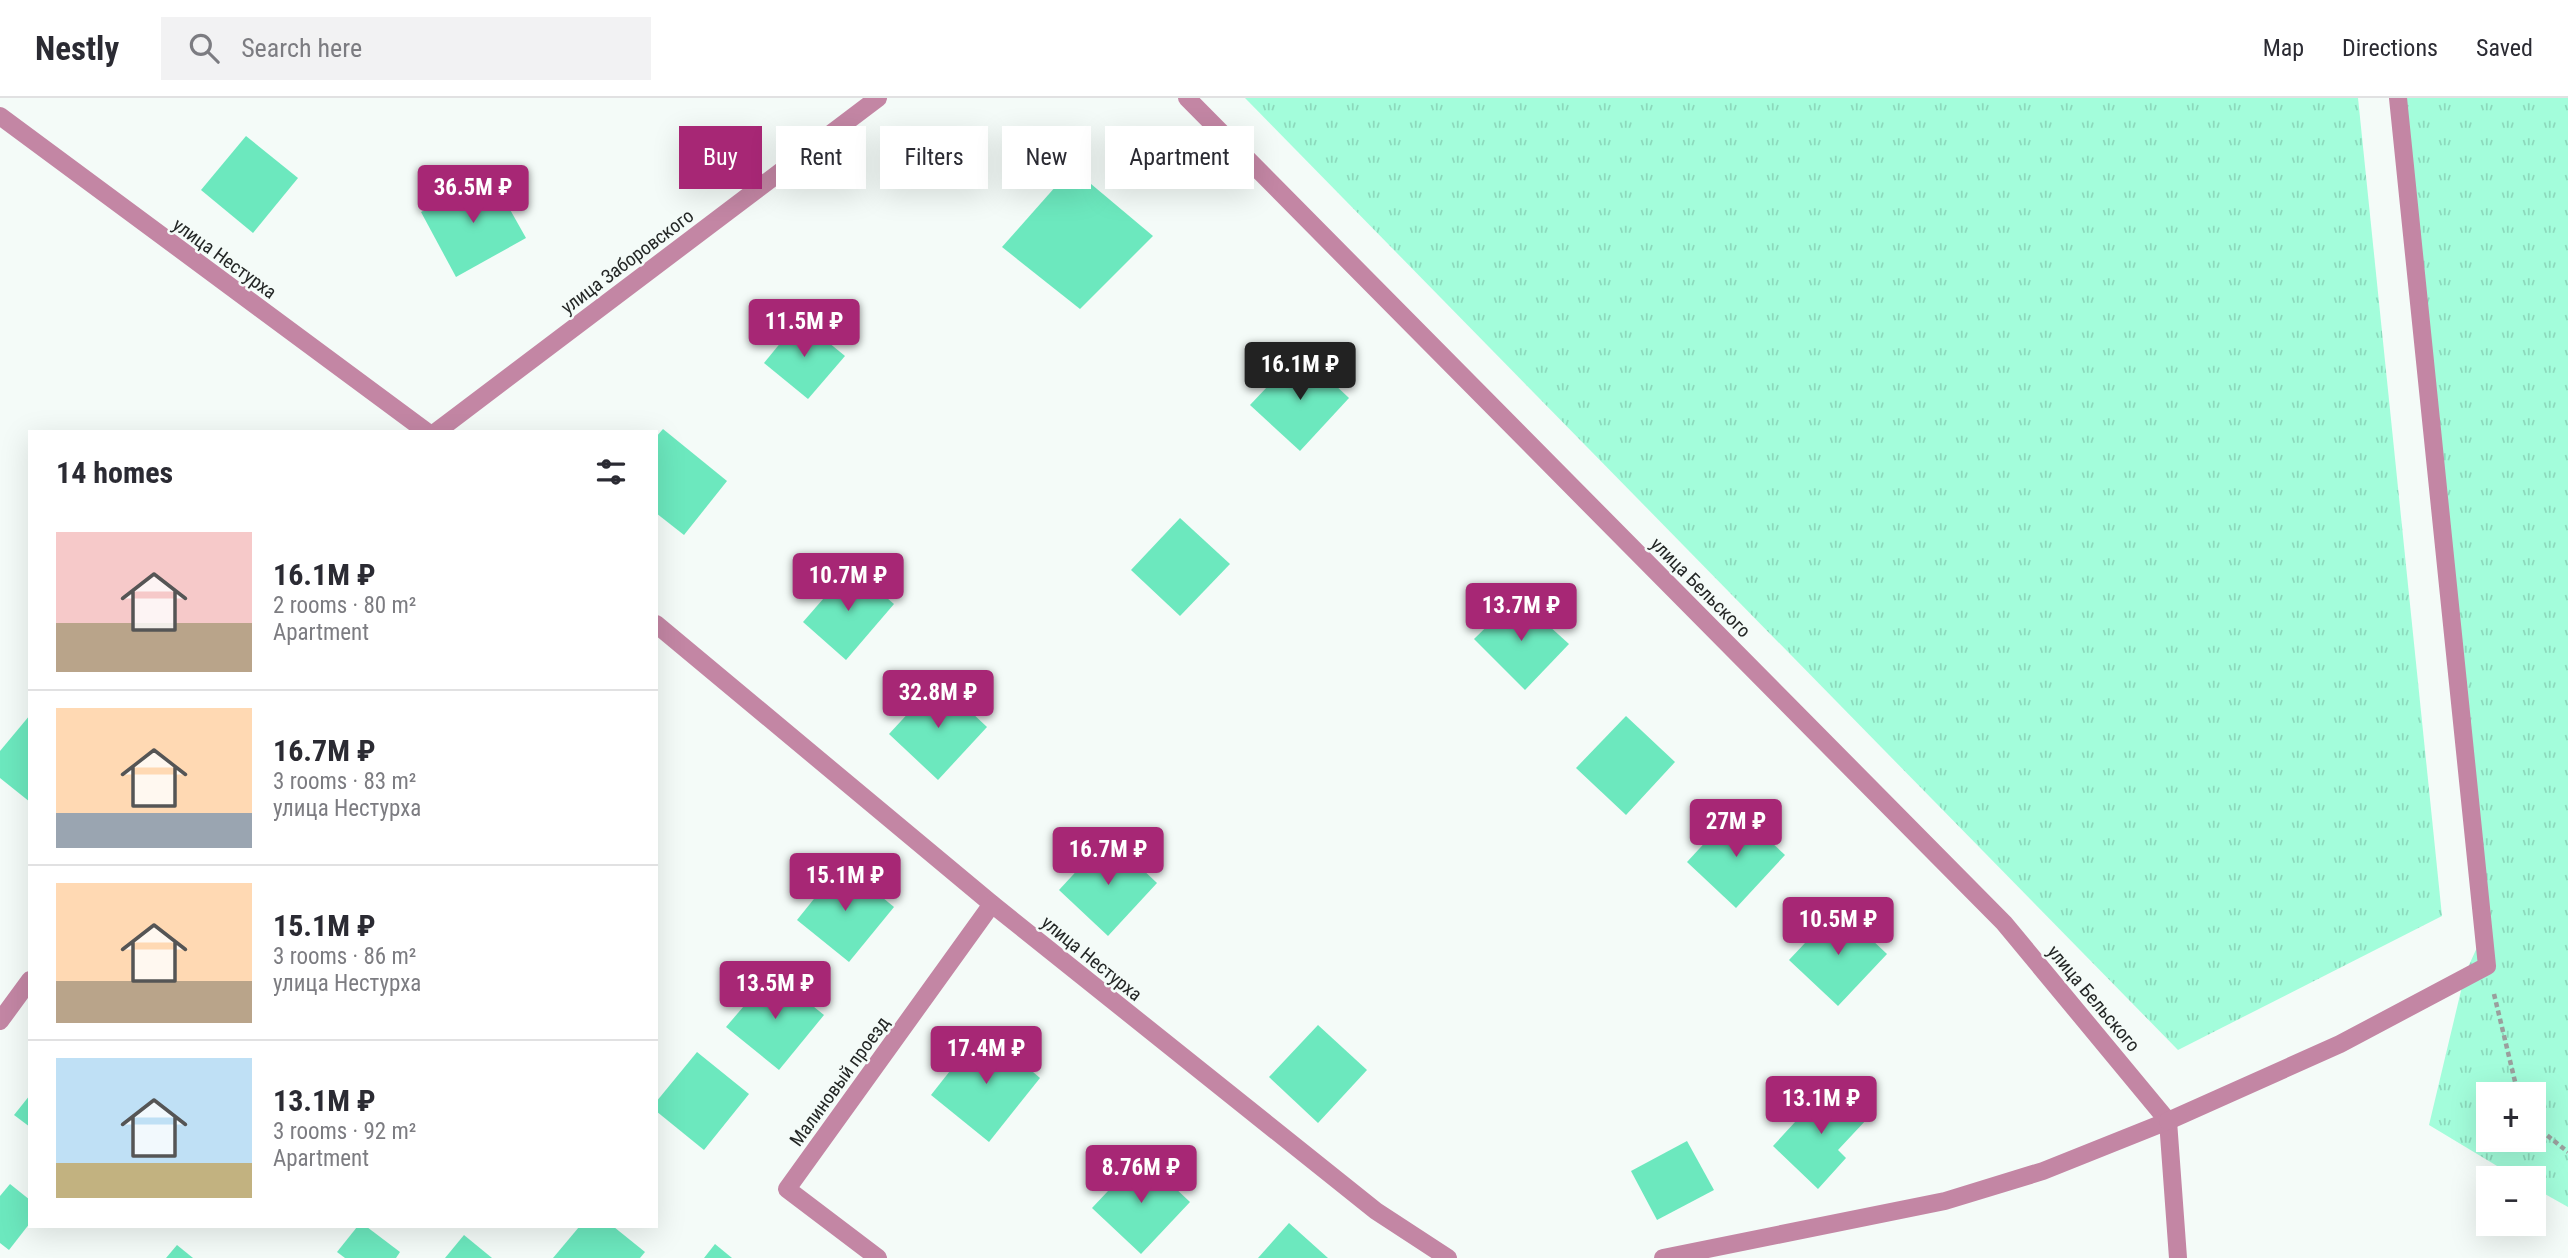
<!DOCTYPE html>
<html lang="en">
<head>
<meta charset="utf-8">
<style>
  body { margin:0; font-family:"Roboto Condensed",sans-serif; background:#f2f2f3; color:#2b2b33; height:100vh; display:flex; flex-direction:column; font-size:26px; white-space:nowrap }
  * { box-sizing:border-box; margin:0 }
  p { font-size:23px; color:#7c7c81 }
  .icon { flex:none; width:38px; height:38px; fill:none; stroke:currentColor; stroke-width:2; stroke-linecap:round; stroke-linejoin:round }
  .map { position:relative; flex:1; overflow:hidden }
  .drawer { position:absolute; left:28px; top:332px; width:630px; height:798px; display:flex; flex-direction:column; background:#fff; border-radius:0px; box-shadow:0 7px 28px #0002 }
  .drawer>* { flex:none }
  .hud { position:absolute; left:679px; top:28px; width:665px; height:63px; display:flex; gap:14px }
  .buttons { position:absolute; left:2476px; top:984px; display:grid; gap:14px }
  .buttons a { display:grid; place-items:center; width:70px; height:70px; border-radius:0px; background:#fff; box-shadow:0 7px 28px #0002; font-size:35px }
  .price { position:absolute; translate:-50% -60px; padding:0 16px; border-radius:7px; background:#a72775; color:#fff; font-size:23px; line-height:46px; filter:drop-shadow(0 2px 4px #0008) }
  .price::after { content:''; position:absolute; left:50%; top:42px; width:21px; height:16px; margin-left:-10px; background:inherit; clip-path:polygon(0 0,100% 0,50% 100%) }
  .price.active { background:#222; color:#fff }
  ul { padding:0; list-style:none }
  li { display:flex; align-items:center; gap:21px; height:175px; padding:0 28px }
  li+li { border-top:2px solid #e1e1e2 }
  li span { display:grid; place-items:center; flex:none; width:196px; height:140px; border-radius:0px; color:#555 }
  li>.icon { margin-inline-start:auto }
  span .icon { width:84px; height:84px; fill:#fffc; stroke-width:1 }
  li b { font-size:30px }
  h2 { display:flex; justify-content:space-between; align-items:center; height:84px; padding:0 28px; font-size:30px }
  .chip { padding:0 24px; border-radius:0px; background:#fff; box-shadow:0 7px 28px #0002; font-size:24px; line-height:63px }
  .chip.active { background:#a72775; color:#fff }
  header { display:flex; align-items:center; gap:42px; box-sizing:border-box; height:98px; padding:0 35px; background:#fff; border-bottom:2px solid #e1e1e2 }
  header strong { font-size:33px }
  nav { display:flex; gap:38px; margin-inline-start:auto; font-size:24px }
  .search { width:490px; height:63px; background:#f2f2f3; display:flex; align-items:center; gap:18px; box-sizing:border-box; padding:0 24px; border-radius:0px; color:#7c7c81; font-size:26px }
  .map>svg:first-child { display:block }
  .grass { fill:url(#grass-tufts); fill-rule:evenodd }
  .building { fill:#6ce8be }
  .lines { fill:none; stroke-linecap:round; stroke-linejoin:round }
  .path { stroke:#9a9f9d; stroke-width:4.5; stroke-dasharray:5 3.5; stroke-linecap:butt }
  .lane { stroke:#c386a4; stroke-width:18 }
  .street { stroke:#c386a4; stroke-width:18 }
  .labels { text-anchor:middle; stroke-width:5; stroke-linejoin:round; paint-order:stroke }
  .street-label { font-size:19px; fill:#242726; stroke:#f4fbf8 }
</style>
</head>
<body>
<header>
<strong>Nestly</strong>
<div class="search"><svg class="icon" aria-label="search" viewBox="0 0 24 24"><circle cx="10" cy="10" r="6"/><path d="M15 15l6 6"/></svg>Search here</div>
<nav><a>Map</a><a>Directions</a><a>Saved</a></nav>
</header>
<div class="map">
<svg width="2568" height="1160" viewBox="0 0 2568 1160">
  <defs>
    <pattern id="grass-tufts" width="24" height="20" patternUnits="userSpaceOnUse" patternTransform="scale(1.75)"><rect width="24" height="20" fill="#a3fddb"/><path d="M3 7l-1-3M5 7V3M7 7l1-3M15 17l-1-3M17 17v-4M19 17l1-3" fill="none" stroke="#8cd9bc"/></pattern>
  </defs>
  <rect width="100%" height="100%" fill="#f4fbf8"/>
  <!-- grass -->
  <g class="grass">
    <path d="M1245 0H2358L2442 818 2178 952Z"/>
    <path d="M2392 0H2568V1109L2534 1090V1080H2517L2429 1027 2465 876 2484 834ZM2488 996H2534V1041H2488Z"/>
  </g>
  <!-- building -->
  <g class="building">
    <path d="M246 38 298 80 253 135 201 92Z"/>
    <path d="M1072 70 1153 138 1080 211 1002 149Z"/>
    <path d="M490 76 526 140 456 179 421 114Z"/>
    <path d="M800 221 845 258 808 301 764 265Z"/>
    <path d="M1300 254 1349 300 1300 353 1250 307Z"/>
    <path d="M663 331 727 383 684 437 656 415V339Z"/>
    <path d="M1180 420 1230 466 1180 518 1131 472Z"/>
    <path d="M851 469 894 506 846 562 803 524Z"/>
    <path d="M1517 499 1569 546 1525 592 1474 541Z"/>
    <path d="M938 583 987 629 938 682 889 636Z"/>
    <path d="M30 617V704L0 680V653Z"/>
    <path d="M1626 618 1675 664 1626 717 1576 670Z"/>
    <path d="M1736 711 1785 757 1736 810 1687 764Z"/>
    <path d="M1108 739 1157 785 1108 838 1059 792Z"/>
    <path d="M842 766 894 809 849 864 797 822Z"/>
    <path d="M1838 810 1887 856 1838 908 1789 862Z"/>
    <path d="M772 875 824 917 779 972 726 929Z"/>
    <path d="M1318 927 1367 972 1318 1025 1269 979Z"/>
    <path d="M983 931 1040 980 989 1044 931 997Z"/>
    <path d="M697 954 749 996 704 1052 656 1013V1004Z"/>
    <path d="M1830 986 1867 1021 1838 1052 1846 1060 1818 1091 1773 1048Z"/>
    <path d="M30 997V1029L14 1017Z"/>
    <path d="M1687 1043 1714 1092 1657 1122 1631 1073Z"/>
    <path d="M1141 1058 1190 1104 1141 1156 1092 1110Z"/>
    <path d="M10 1086 30 1102V1125L9 1152 0 1145V1098Z"/>
    <path d="M1289 1125 1328 1160H1258Z"/>
    <path d="M357 1129H367L400 1154 396 1160H345L337 1154Z"/>
    <path d="M579 1129H614L645 1154 640 1160H553Z"/>
    <path d="M464 1137 492 1160H445Z"/>
    <path d="M715 1146 732 1160H704Z"/>
    <path d="M177 1147 193 1160H166Z"/>
  </g>
  <g class="lines">
    <!-- path -->
    <g class="path">
      <path d="M2494 896 2518 996"/>
      <path d="M2534 1027 2568 1054"/>
    </g>
    <!-- lane -->
    <g class="lane">
      <path d="M1187 0 2004 825 2168 1023"/>
      <path d="M2168 1023 2178 1160"/>
      <path d="M1663 1160 1945 1103 2043 1073 2168 1023"/>
    </g>
    <!-- street -->
    <g class="street">
      <path d="M0 18 427 334"/>
      <path d="M436 334 878 0"/>
      <path d="M656 526 992 806 1376 1113 1448 1160"/>
      <path d="M0 923 30 882"/>
      <path d="M2168 1023 2340 946 2487 868 2398 0"/>
      <path d="M878 1160 787 1091 992 806"/>
    </g>
  </g>
  <g class="labels">
    <!-- street labels -->
    <g class="street-label">
      <text transform="translate(225 160) rotate(36)" y="7">улица Нестурха</text>
      <text transform="translate(627 163) rotate(-37)" y="7">улица Заборовского</text>
      <text transform="translate(1701 489) rotate(45)" y="7">улица Бельского</text>
      <text transform="translate(1092 860) rotate(39)" y="7">улица Нестурха</text>
      <text transform="translate(2094 900) rotate(50)" y="7">улица Бельского</text>
      <text transform="translate(839 983) rotate(-54)" y="7">Малиновый проезд</text>
    </g>
  </g>
</svg>
<div class="buttons">
<a>+</a>
<a>−</a>
</div>
<b class="price" style="left:473px;top:127px">36.5M ₽</b>
<b class="price" style="left:804px;top:261px">11.5M ₽</b>
<b class="price active" style="left:1300px;top:304px">16.1M ₽</b>
<b class="price" style="left:848px;top:515px">10.7M ₽</b>
<b class="price" style="left:1521px;top:545px">13.7M ₽</b>
<b class="price" style="left:938px;top:632px">32.8M ₽</b>
<b class="price" style="left:1736px;top:761px">27M ₽</b>
<b class="price" style="left:1108px;top:789px">16.7M ₽</b>
<b class="price" style="left:845px;top:815px">15.1M ₽</b>
<b class="price" style="left:1838px;top:859px">10.5M ₽</b>
<b class="price" style="left:775px;top:923px">13.5M ₽</b>
<b class="price" style="left:986px;top:988px">17.4M ₽</b>
<b class="price" style="left:1821px;top:1038px">13.1M ₽</b>
<b class="price" style="left:1141px;top:1107px">8.76M ₽</b>
<div class="hud">
<a class="chip active">Buy</a>
<a class="chip">Rent</a>
<a class="chip">Filters</a>
<a class="chip">New</a>
<a class="chip">Apartment</a>
</div>
<section class="drawer">
<h2>14 homes<svg class="icon" aria-label="filters" viewBox="0 0 24 24"><path d="M4 7h16M4 17h16"/><circle cx="9" cy="7" r="2"/><circle cx="15" cy="17" r="2"/></svg></h2>
<ul>
<li><span style="background:linear-gradient(#f6c9c9 65%,#b9a48a 0)"><svg class="icon" aria-label="home" viewBox="0 0 24 24"><path d="M3 11l9-7 9 7M6 9v11h12V9"/></svg></span><div><b>16.1M ₽</b><p>2 rooms · 80 m²</p><p>Apartment</p></div></li>
<li><span style="background:linear-gradient(#ffd9b3 75%,#9aa5b1 0)"><svg class="icon" aria-label="home" viewBox="0 0 24 24"><path d="M3 11l9-7 9 7M6 9v11h12V9"/></svg></span><div><b>16.7M ₽</b><p>3 rooms · 83 m²</p><p>улица Нестурха</p></div></li>
<li><span style="background:linear-gradient(#ffd9b3 70%,#b9a48a 0)"><svg class="icon" aria-label="home" viewBox="0 0 24 24"><path d="M3 11l9-7 9 7M6 9v11h12V9"/></svg></span><div><b>15.1M ₽</b><p>3 rooms · 86 m²</p><p>улица Нестурха</p></div></li>
<li><span style="background:linear-gradient(#bfe0f5 75%,#c2b280 0)"><svg class="icon" aria-label="home" viewBox="0 0 24 24"><path d="M3 11l9-7 9 7M6 9v11h12V9"/></svg></span><div><b>13.1M ₽</b><p>3 rooms · 92 m²</p><p>Apartment</p></div></li>
</ul>
</section>
</div>
</body>
</html>
